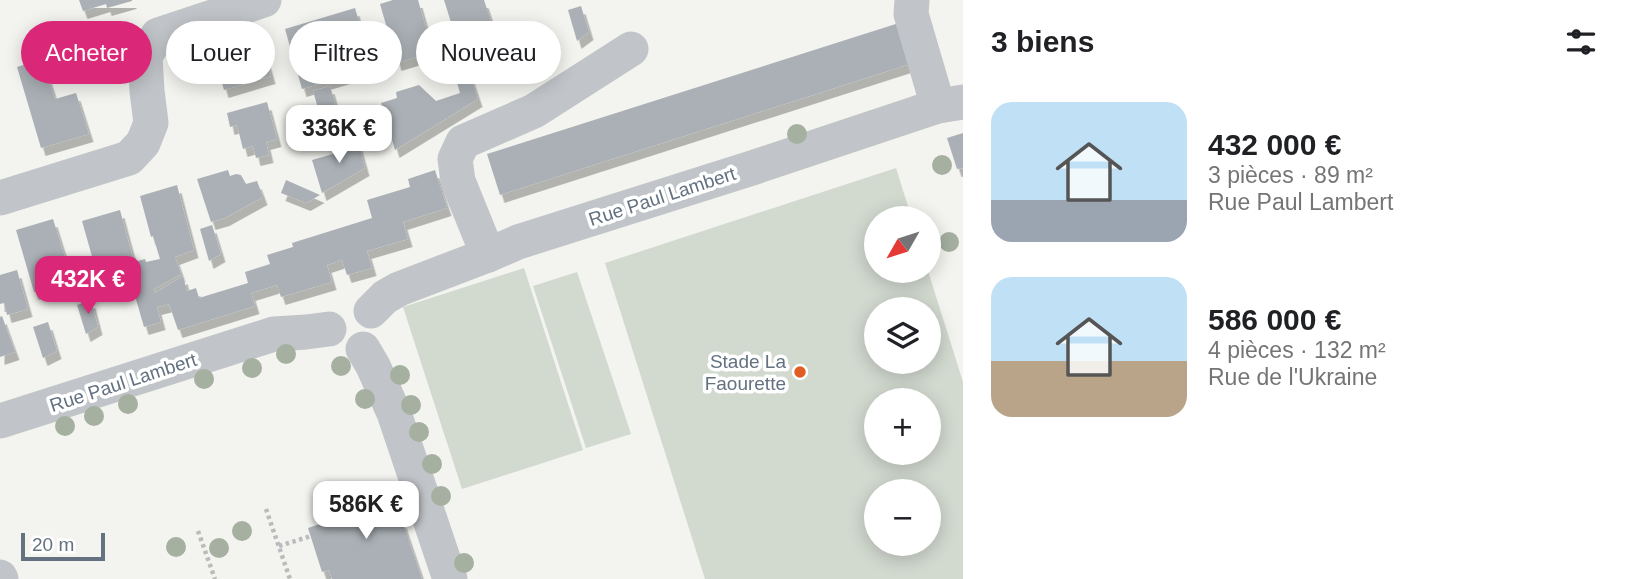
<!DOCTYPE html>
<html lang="fr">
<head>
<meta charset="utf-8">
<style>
  body { margin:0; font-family:Arial,sans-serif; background:#f6f6f6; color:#202124; height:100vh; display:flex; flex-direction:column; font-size:26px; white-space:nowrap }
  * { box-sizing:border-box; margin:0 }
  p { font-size:23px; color:#757577 }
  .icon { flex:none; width:38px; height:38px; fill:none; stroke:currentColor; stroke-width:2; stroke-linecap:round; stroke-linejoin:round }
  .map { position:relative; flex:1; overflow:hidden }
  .sheet { display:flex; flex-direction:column; background:#fff; width:665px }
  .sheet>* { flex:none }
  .hud { position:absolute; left:21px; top:21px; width:665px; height:63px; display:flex; gap:14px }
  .needle { width:46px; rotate:231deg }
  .controls { position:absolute; left:864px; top:206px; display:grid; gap:14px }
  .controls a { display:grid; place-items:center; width:77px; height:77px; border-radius:50%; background:#fff; box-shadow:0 4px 18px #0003; font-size:35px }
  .scale { position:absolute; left:21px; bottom:18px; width:84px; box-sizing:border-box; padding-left:7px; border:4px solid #637180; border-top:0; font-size:19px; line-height:24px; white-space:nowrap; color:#637180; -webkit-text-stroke:5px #fff; paint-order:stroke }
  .price { position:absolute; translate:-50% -60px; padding:0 16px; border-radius:14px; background:#fff; color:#222; font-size:23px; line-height:46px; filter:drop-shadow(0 2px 4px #0008) }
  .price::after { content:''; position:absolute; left:50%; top:42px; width:21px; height:16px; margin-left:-10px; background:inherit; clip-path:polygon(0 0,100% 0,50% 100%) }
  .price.current { background:#db2777; color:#fff }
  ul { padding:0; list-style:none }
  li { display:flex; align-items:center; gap:21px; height:175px; padding:0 28px }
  li span { display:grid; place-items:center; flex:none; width:196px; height:140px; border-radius:21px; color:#555 }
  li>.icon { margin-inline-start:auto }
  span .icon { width:84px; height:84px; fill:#fffc; stroke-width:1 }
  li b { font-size:30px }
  h2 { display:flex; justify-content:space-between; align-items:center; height:84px; padding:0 28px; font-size:30px }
  .chip { padding:0 24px; border-radius:32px; background:#fff; box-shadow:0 4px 18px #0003; font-size:24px; line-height:63px }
  .chip.current { background:#db2777; color:#fff }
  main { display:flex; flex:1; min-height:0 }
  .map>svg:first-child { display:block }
  .green { fill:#d2d9cf; fill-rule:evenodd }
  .building { fill:#aab0b5; filter:url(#shadow) }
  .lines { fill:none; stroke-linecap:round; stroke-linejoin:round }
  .path { stroke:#b9bbbd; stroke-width:4.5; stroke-dasharray:3.5 3.5; stroke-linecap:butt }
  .minor { stroke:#c1c4c8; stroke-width:35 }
  .tree { fill:#a5b0a1 }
  .poi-dot { fill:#e05d23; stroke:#fff; stroke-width:2.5 }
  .labels { text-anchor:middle; stroke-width:7; stroke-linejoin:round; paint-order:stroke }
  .street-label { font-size:19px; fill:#637180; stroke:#fff }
  .poi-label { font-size:19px; fill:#637180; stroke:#fff; text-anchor:end }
</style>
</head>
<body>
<main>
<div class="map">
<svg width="963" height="579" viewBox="0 0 963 579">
  <defs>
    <filter id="shadow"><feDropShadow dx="4.5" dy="8" stdDeviation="0" flood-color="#0004"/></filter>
  </defs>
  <rect width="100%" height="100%" fill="#f3f4ef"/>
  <!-- green -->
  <g class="green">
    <path d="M896 168 912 219H877V271H928L963 382V579H705L605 263ZM877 310H929V362H877ZM877 401H929V453H877ZM877 492H929V544H877Z"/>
    <path d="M524 268 583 450 462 489 403 307Z"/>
    <path d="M577 272 631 434 586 448 533 286Z"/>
  </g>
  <!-- building -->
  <g class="building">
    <path d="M79 0H132V1L107 8 106 4 83 11Z"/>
    <path d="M393 0H418L433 52 397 63 380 4Z"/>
    <path d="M444 0H484L491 21 454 32Z"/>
    <path d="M581 6 589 32 577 41 568 10Z"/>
    <path d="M355 8 373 68 302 89 285 29Z"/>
    <path d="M902 22 916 62 500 195 487 154Z"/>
    <path d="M260 37 271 76 224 90 213 51Z"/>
    <path d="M528 43 535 66 523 73 515 48Z"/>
    <path d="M42 59 55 99 76 93 89 134 41 148 17 67Z"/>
    <path d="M465 60 478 99 395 150 381 103 397 98 396 92 419 85 436 101 460 93 452 65Z"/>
    <path d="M330 86 341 124 324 129 313 91Z"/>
    <path d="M267 102 277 139 266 142 269 155 256 158 253 146 243 149 237 125 230 127 227 113Z"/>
    <path d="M355 132 365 168 322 193 312 160 350 149 348 140 351 139 350 133Z"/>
    <path d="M963 133V168L957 169 947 138Z"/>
    <path d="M228 170 230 176 236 174 241 175 246 184 257 181 263 197 225 218 211 222 197 179Z"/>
    <path d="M435 170 447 208 403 222 408 239 367 251 372 268 347 275 342 260 327 265 332 282 281 297 277 285 251 293 255 306 178 330 169 304 157 307 161 322 144 327 126 265 97 274 82 221 120 210 134 262 145 259 146 262 160 259 153 236 151 237 140 196 177 185 194 250 175 257 181 274 154 289 155 293 183 276 187 291 196 288 199 298 248 283 245 272 270 264 267 255 293 247 292 243 372 218 367 200 410 187 408 179Z"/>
    <path d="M286 180 320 195 306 203 281 193Z"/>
    <path d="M53 219 72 280 34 292 16 230Z"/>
    <path d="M212 225 221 254 209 261 200 229Z"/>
    <path d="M17 270 28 309 7 315 4 303 0 304V275Z"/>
    <path d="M91 300 98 327 86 334 77 305Z"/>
    <path d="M2 316 15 352 0 357V317Z"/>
    <path d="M48 322 57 351 43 358 33 327Z"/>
    <path d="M385 484 397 522 402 520 422 579H332L329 570 322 572 308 528 347 515 342 498Z"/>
  </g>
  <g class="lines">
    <!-- path -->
    <g class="path">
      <path d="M266 509 290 579"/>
      <path d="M198 531 215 579"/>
      <path d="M279 546 311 536"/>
    </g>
    <!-- minor -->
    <g class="minor">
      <path d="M912 0 911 14 938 106"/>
      <path d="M0 198 129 158 143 143 151 123 147 91 145 56 158 35 264 0"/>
      <path d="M488 255 458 181 455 159 463 142 534 111 631 49"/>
      <path d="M371 311 385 297 399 289 488 255 518 242 752 168 938 106 963 102"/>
      <path d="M363 349 373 366 394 413 450 579"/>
      <path d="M0 421 274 334 306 332 329 329"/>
      <path d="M0 577 1 579"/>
    </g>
  </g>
  <!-- trees -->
  <g class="tree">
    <circle cx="797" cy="134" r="10"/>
    <circle cx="942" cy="165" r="10"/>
    <circle cx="949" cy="242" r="10"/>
    <circle cx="286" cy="354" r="10"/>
    <circle cx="341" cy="366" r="10"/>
    <circle cx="252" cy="368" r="10"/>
    <circle cx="400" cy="375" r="10"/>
    <circle cx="204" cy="379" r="10"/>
    <circle cx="365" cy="399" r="10"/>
    <circle cx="128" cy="404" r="10"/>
    <circle cx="411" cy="405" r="10"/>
    <circle cx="94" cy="416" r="10"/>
    <circle cx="65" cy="426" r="10"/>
    <circle cx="419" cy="432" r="10"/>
    <circle cx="432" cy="464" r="10"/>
    <circle cx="441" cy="496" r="10"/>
    <circle cx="242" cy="531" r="10"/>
    <circle cx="176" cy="547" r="10"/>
    <circle cx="219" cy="548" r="10"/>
    <circle cx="464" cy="563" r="10"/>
  </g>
  <!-- markers -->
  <circle class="poi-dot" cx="800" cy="372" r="7"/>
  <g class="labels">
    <!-- street labels -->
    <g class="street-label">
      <text transform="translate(662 196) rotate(-18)" y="7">Rue Paul Lambert</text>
      <text transform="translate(123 382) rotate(-18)" y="7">Rue Paul Lambert</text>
    </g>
    <!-- poi labels -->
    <g class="poi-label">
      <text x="786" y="368">Stade La<tspan x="786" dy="22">Faourette</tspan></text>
    </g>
  </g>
</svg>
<div class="controls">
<a><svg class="needle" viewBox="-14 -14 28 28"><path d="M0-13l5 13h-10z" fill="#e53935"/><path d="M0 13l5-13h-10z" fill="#757577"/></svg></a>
<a><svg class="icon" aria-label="layers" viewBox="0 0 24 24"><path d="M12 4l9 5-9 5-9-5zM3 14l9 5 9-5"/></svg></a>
<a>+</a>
<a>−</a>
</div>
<div class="scale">20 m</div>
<b class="price" style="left:339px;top:165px">336K €</b>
<b class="price current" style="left:88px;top:316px">432K €</b>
<b class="price" style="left:366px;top:541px">586K €</b>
<div class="hud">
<a class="chip current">Acheter</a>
<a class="chip">Louer</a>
<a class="chip">Filtres</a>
<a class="chip">Nouveau</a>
</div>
</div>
<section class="sheet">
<h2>3 biens<svg class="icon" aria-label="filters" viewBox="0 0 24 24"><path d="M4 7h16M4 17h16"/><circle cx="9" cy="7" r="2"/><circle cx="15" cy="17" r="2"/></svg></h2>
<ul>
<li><span style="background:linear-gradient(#bfe0f5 70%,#9aa5b1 0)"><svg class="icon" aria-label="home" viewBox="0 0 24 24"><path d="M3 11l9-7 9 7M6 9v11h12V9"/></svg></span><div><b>432 000 €</b><p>3 pièces · 89 m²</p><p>Rue Paul Lambert</p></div></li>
<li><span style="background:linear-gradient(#bfe0f5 60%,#b9a48a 0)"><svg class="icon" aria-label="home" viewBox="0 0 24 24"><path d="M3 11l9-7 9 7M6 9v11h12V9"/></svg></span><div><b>586 000 €</b><p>4 pièces · 132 m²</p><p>Rue de l'Ukraine</p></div></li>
</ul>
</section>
</main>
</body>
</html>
